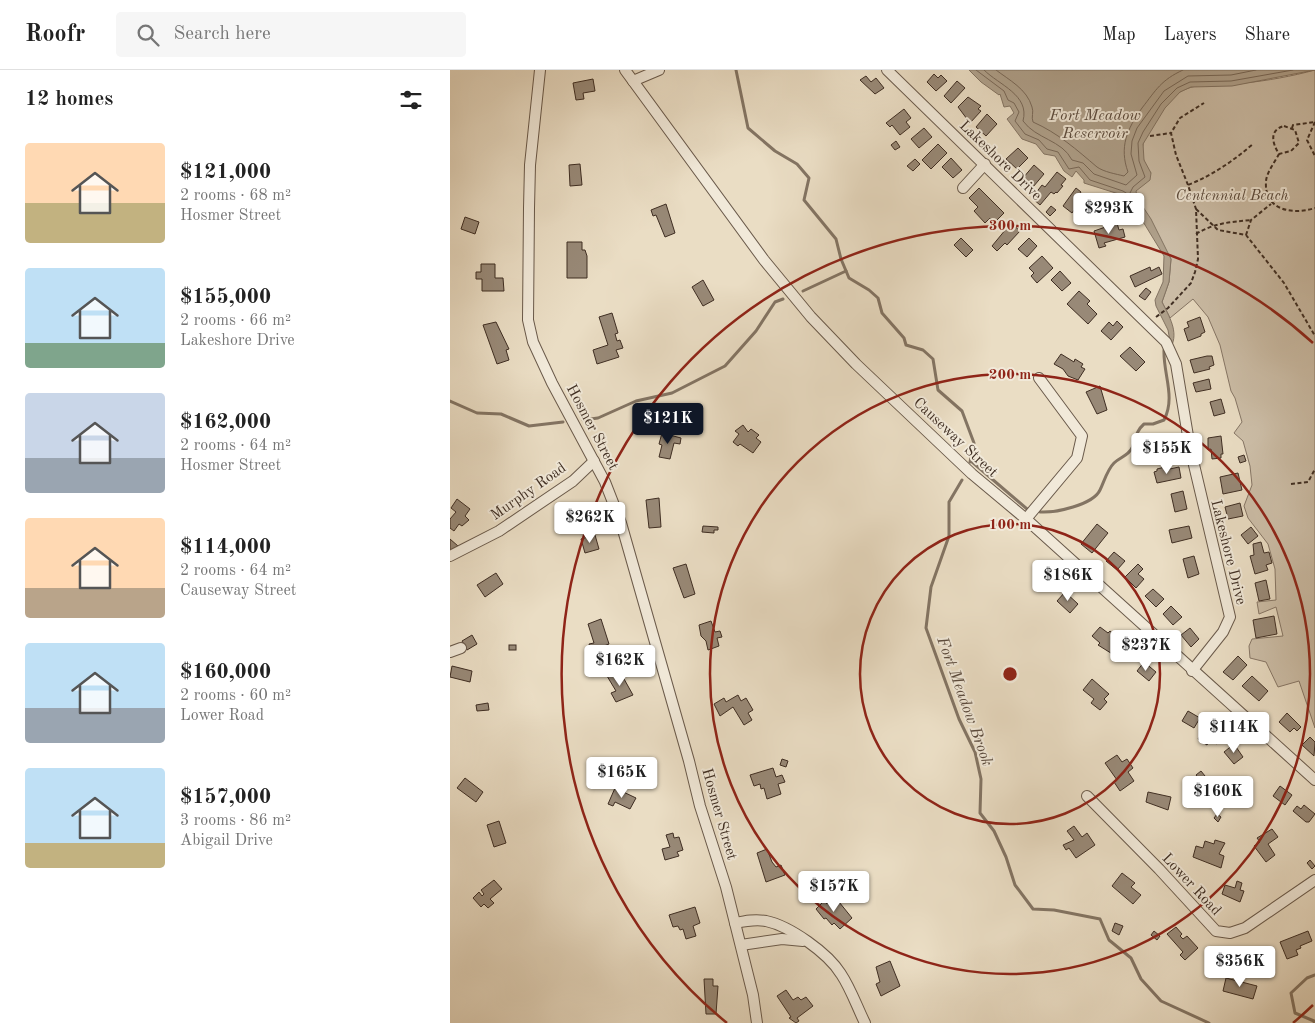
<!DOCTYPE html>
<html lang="en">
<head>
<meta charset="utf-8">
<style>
  body { margin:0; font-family:"Old Standard TT",serif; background:#f6f6f6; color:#222; height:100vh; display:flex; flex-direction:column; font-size:19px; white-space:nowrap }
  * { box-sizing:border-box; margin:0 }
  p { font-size:16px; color:#767676 }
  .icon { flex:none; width:28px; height:28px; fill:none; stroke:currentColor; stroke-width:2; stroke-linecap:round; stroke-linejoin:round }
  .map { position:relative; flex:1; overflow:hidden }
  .panel { display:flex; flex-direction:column; background:#fff; width:450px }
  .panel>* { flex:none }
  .price { position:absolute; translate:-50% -42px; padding:0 11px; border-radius:5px; background:#fff; color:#222; font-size:16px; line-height:32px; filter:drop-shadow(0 1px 2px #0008) }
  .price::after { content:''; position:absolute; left:50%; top:30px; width:15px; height:11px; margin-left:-8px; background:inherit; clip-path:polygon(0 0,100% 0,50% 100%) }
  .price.current { background:#111827; color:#fff }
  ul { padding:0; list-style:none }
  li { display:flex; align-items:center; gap:15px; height:125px; padding:0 25px }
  li span { display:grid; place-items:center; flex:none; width:140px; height:100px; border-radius:5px; color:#555 }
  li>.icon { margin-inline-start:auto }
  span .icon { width:60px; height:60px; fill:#fffc; stroke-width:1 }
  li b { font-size:21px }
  h2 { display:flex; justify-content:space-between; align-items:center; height:60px; padding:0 25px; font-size:21px }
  header { display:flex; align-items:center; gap:30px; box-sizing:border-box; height:70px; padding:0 25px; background:#fff; border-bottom:1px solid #e0e0e0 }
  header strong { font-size:24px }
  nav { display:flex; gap:28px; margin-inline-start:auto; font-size:18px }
  .search { width:350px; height:45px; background:#f6f6f6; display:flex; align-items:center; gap:12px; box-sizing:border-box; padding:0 18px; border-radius:5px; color:#767676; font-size:19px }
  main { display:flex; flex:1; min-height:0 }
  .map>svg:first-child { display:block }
  .green { fill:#cdbfa9; stroke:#867666 }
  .water { fill:#b0a28d; stroke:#837463 }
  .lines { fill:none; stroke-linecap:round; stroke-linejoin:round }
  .shore { stroke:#786858; stroke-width:1 }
  .stream { stroke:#837463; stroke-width:3 }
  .building { fill:#988977; stroke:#3f2e23 }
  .minor-casing { stroke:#6a5a4b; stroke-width:12 }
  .path { stroke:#3f2e23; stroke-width:2; stroke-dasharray:4 2.5; stroke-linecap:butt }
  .minor { stroke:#f1e9d9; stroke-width:10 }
  .ring { fill:none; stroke:#8f2418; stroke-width:2.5 }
  .labels { text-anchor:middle; stroke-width:4; stroke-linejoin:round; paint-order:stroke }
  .street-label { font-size:15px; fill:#3f2e23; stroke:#f1e9d9 }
  .park-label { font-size:15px; font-style:italic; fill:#5b4b3e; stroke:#f1e9d9 }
  .water-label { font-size:16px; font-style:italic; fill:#5b4b3e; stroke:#f1e9d9 }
  .centre { fill:#8f2418; stroke:#f1e9d9; stroke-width:2.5 }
  .ring-label { font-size:15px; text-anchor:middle; font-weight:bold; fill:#8f2418; stroke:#f1e9d9; stroke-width:4; stroke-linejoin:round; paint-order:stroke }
</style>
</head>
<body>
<header>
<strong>Roofr</strong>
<div class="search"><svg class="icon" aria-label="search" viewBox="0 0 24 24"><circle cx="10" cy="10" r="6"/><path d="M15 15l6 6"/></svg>Search here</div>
<nav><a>Map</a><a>Layers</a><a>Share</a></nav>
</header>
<main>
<section class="panel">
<h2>12 homes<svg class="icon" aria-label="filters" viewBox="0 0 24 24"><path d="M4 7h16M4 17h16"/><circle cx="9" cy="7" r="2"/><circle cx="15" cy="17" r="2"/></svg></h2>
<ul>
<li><span style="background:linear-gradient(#ffd9b3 60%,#c2b280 0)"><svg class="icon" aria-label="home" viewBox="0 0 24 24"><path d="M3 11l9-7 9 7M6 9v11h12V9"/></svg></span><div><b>$121,000</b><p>2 rooms · 68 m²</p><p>Hosmer Street</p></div></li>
<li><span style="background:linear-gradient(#bfe0f5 75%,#7fa58c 0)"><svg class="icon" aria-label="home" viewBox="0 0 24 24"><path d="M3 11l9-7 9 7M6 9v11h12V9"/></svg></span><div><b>$155,000</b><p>2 rooms · 66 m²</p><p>Lakeshore Drive</p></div></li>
<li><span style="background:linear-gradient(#c9d6e8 65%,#9aa5b1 0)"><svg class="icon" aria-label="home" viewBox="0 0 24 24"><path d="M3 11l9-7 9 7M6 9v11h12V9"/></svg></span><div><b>$162,000</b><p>2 rooms · 64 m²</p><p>Hosmer Street</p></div></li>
<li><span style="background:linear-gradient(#ffd9b3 70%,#b9a48a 0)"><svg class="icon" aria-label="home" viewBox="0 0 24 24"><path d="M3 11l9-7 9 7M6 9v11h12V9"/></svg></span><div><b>$114,000</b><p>2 rooms · 64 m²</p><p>Causeway Street</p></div></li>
<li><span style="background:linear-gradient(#bfe0f5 65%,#9aa5b1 0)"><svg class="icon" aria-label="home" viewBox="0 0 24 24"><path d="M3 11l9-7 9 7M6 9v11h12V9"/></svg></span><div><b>$160,000</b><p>2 rooms · 60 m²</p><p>Lower Road</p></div></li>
<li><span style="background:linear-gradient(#bfe0f5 75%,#c2b280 0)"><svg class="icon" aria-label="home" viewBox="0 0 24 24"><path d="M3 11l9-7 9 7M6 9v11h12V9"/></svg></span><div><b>$157,000</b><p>3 rooms · 86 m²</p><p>Abigail Drive</p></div></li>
</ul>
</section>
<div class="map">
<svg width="865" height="953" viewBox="0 0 865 953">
  <rect width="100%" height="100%" fill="#eaddc4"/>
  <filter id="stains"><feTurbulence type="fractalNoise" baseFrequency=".004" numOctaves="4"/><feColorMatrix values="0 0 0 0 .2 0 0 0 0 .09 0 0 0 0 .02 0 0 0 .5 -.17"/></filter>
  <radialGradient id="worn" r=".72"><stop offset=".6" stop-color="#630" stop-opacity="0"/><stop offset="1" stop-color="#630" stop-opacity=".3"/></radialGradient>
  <!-- green -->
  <path class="green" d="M865 0V658L849 611 828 617 816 592 800 588 799 576 802 569 833 566 826 537 809 544 807 532 826 530 825 499 818 474 798 448 794 436 802 415 800 396 793 371 784 363 792 352 785 328 781 321 770 275 758 247 743 229 720 248 712 232 719 212 721 189 692 143 684 121 701 103C690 90 690 74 699 61 708 48 716 30 730 22 748 11 774 16 794 13 816 11 843 6 865 0Z"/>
  <!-- water -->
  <path class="water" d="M519 0H865L782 16 741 17 730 22 715 38 693 74 694 90 701 103 700 110 686 121 687 128 701 149 721 189 719 212 712 232C719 246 729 262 721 277L718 260 706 236 705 230 713 212 714 186 681 132 675 130 672 125 634 113V110L626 101 622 107 614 101 605 86 594 84 586 74 572 69 557 49 564 43 560 36 554 37 550 24 549 25 531 12Z"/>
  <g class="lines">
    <!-- shore -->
    <g class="shore">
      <path d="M526 0 554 21 558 30 564 33 569 42 565 51 575 64 589 70 597 79 608 82 619 99 629 97 640 110 673 121 679 125 683 117 695 107 689 91 688 73 693 62 711 34 727 18 740 12 781 11 843 0"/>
      <path d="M534 0C549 15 580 25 573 51 586 69 612 70 622 90L633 93 644 104 676 115 687 105 681 84 682 71 687 58 714 21 738 6 781 5 806 0"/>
      <path d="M546 0C559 10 577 19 582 37 584 42 581 47 583 52 608 63 627 80 647 97 654 102 666 104 674 106L678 102C669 77 677 59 692 38 706 20 711 10 733 0"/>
    </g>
    <!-- stream -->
    <g class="stream">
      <path d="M286 0 298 58 325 81 347 94 359 108 354 130 386 169 391 189 399 208 419 220 428 228 432 243 454 268 456 275 473 280 483 289 488 320 512 341 524 373 520 392"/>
      <path d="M353 221 396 201"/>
      <path d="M0 331 27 343 51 344 79 356 113 352"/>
      <path d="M133 350 148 348 186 331 222 323 275 296 306 261 325 232 333 229"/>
      <path d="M521 391 577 439"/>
      <path d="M512 410 499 432V466L481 517 476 558 509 649 525 682 531 709 530 743 544 761 556 787 565 815 583 839 604 840 650 849 659 870 681 888 691 909 711 931 759 953"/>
      <path d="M590 442C605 443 643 435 650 420 654 412 657 400 664 393 670 387 678 386 682 378 686 368 686 361 694 354H703L714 350C726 327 713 304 714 280"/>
      <path d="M864 953V951L845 943 841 923 857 908 865 905"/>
    </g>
  </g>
  <!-- building -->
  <g class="building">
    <path d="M484 4 488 8 491 5 497 11 486 21 477 12Z"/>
    <path d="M416 6 421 12 426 8 434 18 425 24 410 10Z"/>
    <path d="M143 9 145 21 133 23 134 29 126 30 123 13Z"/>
    <path d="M507 11 515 18 501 33 494 26Z"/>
    <path d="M518 27 531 36 528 39 531 41 520 53 508 37Z"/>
    <path d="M454 39 461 48 456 52 460 57 450 65 442 55 440 57 436 53Z"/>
    <path d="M537 44 547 54 536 66 526 57Z"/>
    <path d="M474 58 482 67 469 78 461 69Z"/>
    <path d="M446 71 450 77 445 80 441 75Z"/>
    <path d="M488 74 497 83 481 99 472 90Z"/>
    <path d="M568 78 578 88 567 99 556 89Z"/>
    <path d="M501 88 512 100 503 108 492 97Z"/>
    <path d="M465 89 470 94 463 101 457 96Z"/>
    <path d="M130 94 132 115 120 116 119 95Z"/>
    <path d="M584 95 594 104 583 117 573 108Z"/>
    <path d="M607 102 616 109 611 115 613 116 607 123 606 122 604 124 601 122 590 135 582 128 592 115 595 117Z"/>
    <path d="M529 118 554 143 544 153 540 148 535 153 524 141 528 137 519 128Z"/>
    <path d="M626 118 631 122 629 125 633 128 622 143 613 136Z"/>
    <path d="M216 134 225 163 215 167 206 145 203 146 201 140Z"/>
    <path d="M601 136 606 140 600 146 596 142Z"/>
    <path d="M15 147 29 152 25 164 11 159Z"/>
    <path d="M561 153 570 161 557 175 555 173 547 181 542 176Z"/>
    <path d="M667 153 669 160 673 159 675 167 654 173 656 176 649 178 644 161Z"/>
    <path d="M511 168 523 180 516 187 504 175Z"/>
    <path d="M579 168 587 176 577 187 568 179Z"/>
    <path d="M117 172H132V180H135L137 186V208H117Z"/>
    <path d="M592 186 603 198 587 213 581 206 584 203 579 198Z"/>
    <path d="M31 194H45V208H53L54 221H32V209H26V202H31Z"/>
    <path d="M700 197 701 201 709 197 712 204 685 217 680 206Z"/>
    <path d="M610 201 621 213 612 221 601 210Z"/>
    <path d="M253 210 264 230 253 236 242 217Z"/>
    <path d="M696 218 701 222 695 230 689 226Z"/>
    <path d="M629 221 640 231 637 234 647 244 638 254 617 234Z"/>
    <path d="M162 243 168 263 165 264 167 271 170 270 173 278 166 280 169 287 147 294 143 280 158 275 149 247Z"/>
    <path d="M750 247 755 262 751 264V266L738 271 734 259 739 257 737 252Z"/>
    <path d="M667 251 673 257 661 270 651 261 659 252 663 256Z"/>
    <path d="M46 252 59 279 56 280 59 290 47 294 33 255Z"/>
    <path d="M680 277 695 292 686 301 670 286Z"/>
    <path d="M611 284 624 292 625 289 633 294 631 297 635 299 628 310 618 306 613 299 604 294Z"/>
    <path d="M757 286H762L764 295 759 297 760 299 744 303 740 290Z"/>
    <path d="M759 309 761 319 746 322 743 313Z"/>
    <path d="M650 316 657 340 647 344 636 322Z"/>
    <path d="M771 329 775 343 764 346 760 332Z"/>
    <path d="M293 355 298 362 301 359 309 365 306 368 311 372 303 383 290 374 288 376 283 372 289 364 285 361Z"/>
    <path d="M212 363 231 368 230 374 224 373 220 389 209 387 212 375 209 374Z"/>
    <path d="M771 366 773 384H771V388L762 389 761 379 758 380V368Z"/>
    <path d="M719 371 723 386 708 389 705 374Z"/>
    <path d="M794 385 796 391 790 393 788 387Z"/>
    <path d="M715 397V400L729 397 731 408 707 413 704 402 707 401V399Z"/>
    <path d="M788 403 792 420 773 424 770 407Z"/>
    <path d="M733 421 737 439 725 442 721 424Z"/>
    <path d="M209 428 211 457 199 458 196 430Z"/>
    <path d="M7 429 20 439 15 446 19 450 12 456 9 454 4 461 0 458V449L6 442 1 438Z"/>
    <path d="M153 433 159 447 146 451 142 437Z"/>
    <path d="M790 433 793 446 778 449 775 437Z"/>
    <path d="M647 454 658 463 642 483 631 474Z"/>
    <path d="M253 456 268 457V460H264V463L252 462Z"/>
    <path d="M739 456 742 468 722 473 719 460Z"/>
    <path d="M801 457 808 466 798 474 791 465Z"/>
    <path d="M145 465 149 479 135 483 131 469Z"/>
    <path d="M0 469 8 476 0 481Z"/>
    <path d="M811 472 814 483 819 482 822 493 816 495 818 500 805 504 800 486 804 485 803 474Z"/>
    <path d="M664 482 675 491 667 500 656 491Z"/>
    <path d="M744 486 749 504 738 508 733 489Z"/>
    <path d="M236 494 245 524 234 528 223 498Z"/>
    <path d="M688 494 693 499 688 504 694 509 686 518 675 507Z"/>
    <path d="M46 503 53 514 35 527 27 515Z"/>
    <path d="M816 510 820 529 809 531 805 513Z"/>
    <path d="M703 519 714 529 706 537 695 526Z"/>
    <path d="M615 522 628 534 620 543 607 531Z"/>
    <path d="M721 536 732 547 723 555 713 544Z"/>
    <path d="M824 546 827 564 806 568 803 550Z"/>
    <path d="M151 549 159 574 141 581 139 574 144 573 138 554Z"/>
    <path d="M261 551 265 562 270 561 272 567 267 568 269 576 258 580 256 571 251 566 249 555Z"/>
    <path d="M650 557 658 563 660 561 674 573 664 585 648 575 650 573 642 566Z"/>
    <path d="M740 558 749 569 741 577 731 565Z"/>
    <path d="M22 565 27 574 17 580 12 571Z"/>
    <rect x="59" y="575" width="7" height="5"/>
    <path d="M788 586 797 595 783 610 773 602Z"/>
    <path d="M694 592 706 602 699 611 687 601Z"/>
    <path d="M2 596 22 601 20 612 0 607Z"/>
    <path d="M169 600 183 625 166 632 161 623 166 621 157 606Z"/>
    <path d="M802 606 818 621 809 631 792 616Z"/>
    <path d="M642 609 659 624 654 629 657 632 650 640 641 633 644 629 633 620Z"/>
    <path d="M288 625 291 631 296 628 303 640 298 643 302 650 294 655 283 637 270 646 264 634 274 628 276 632Z"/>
    <path d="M38 633 39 640 27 641 26 635Z"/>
    <path d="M738 641 750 648 744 658 732 651Z"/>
    <path d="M837 643 851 657 847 661 844 658 840 662 829 652Z"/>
    <path d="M762 655 774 663 767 674 760 669 757 675 748 669 755 659 758 661Z"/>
    <path d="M860 667 865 672 864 686 852 675Z"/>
    <path d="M784 674 793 687 784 694 774 682Z"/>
    <path d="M667 685 672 692 677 689 683 698 678 702 684 711 670 721 664 712 667 710 655 693Z"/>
    <path d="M332 689 338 691 336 697 330 695Z"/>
    <path d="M323 698 326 707 332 705 335 712 328 714 331 724 317 729 314 718 311 719 310 714 304 716 300 705Z"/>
    <path d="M751 701 755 706 750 710 746 705Z"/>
    <path d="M15 708 33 722 26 732 7 718Z"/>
    <path d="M830 716 842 725 835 735 823 726Z"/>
    <path d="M165 718 186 728 180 739 165 732 163 736 158 734Z"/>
    <path d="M698 722 721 727 718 740 696 732Z"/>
    <path d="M793 724 797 729 793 732 789 727Z"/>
    <path d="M854 735 865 744 859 752H856L843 741 847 736 851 739Z"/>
    <path d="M767 744 771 747 768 752 764 748Z"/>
    <path d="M49 751 56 773 44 777 37 755Z"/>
    <path d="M624 756 632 767 637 763 645 775 626 788 619 778 616 780 613 775 624 770 617 761Z"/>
    <path d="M822 759 828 767 818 774 825 785 816 792 804 776 810 772 807 768Z"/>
    <path d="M223 763 224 768 229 767 233 780 227 782 229 786 215 790 212 779 220 777 216 765Z"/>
    <path d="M765 770 775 773 769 784 774 786 771 798 743 787 746 776 753 778 755 771 764 774Z"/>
    <path d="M317 779 322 792 326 797 331 795 335 805 316 812 307 783Z"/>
    <path d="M860 790 865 796 862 799 857 793Z"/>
    <path d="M672 803 685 813 681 817 691 825 683 834 662 816Z"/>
    <path d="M44 810 52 819 40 829 44 833 38 838 34 834 31 837 23 828 29 822 32 826 34 824 31 820Z"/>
    <path d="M787 811 792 813 790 820 794 821 790 832 772 824 775 815 785 818Z"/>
    <path d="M385 827 402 848 390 859 384 853 382 855 376 848 374 849 366 839 374 831 377 834Z"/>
    <path d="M245 837 250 853 243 856 246 866 236 869 233 859 230 860 228 856 223 857 219 845Z"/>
    <path d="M665 853 673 856 669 865 662 861Z"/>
    <path d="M726 857 732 864 730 866 733 869 737 866 748 878 735 890 730 885 733 882 717 864Z"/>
    <path d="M704 861 710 866 707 870 701 865Z"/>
    <path d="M858 861 862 871 850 876 851 878 846 880 848 885 837 889 830 872Z"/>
    <path d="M440 891 450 916 431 926 426 914 430 912 426 897Z"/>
    <path d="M776 908 807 916 803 929 773 921Z"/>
    <path d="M254 909H263V916H268L266 944H256Z"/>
    <path d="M336 920 343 930 348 927 351 930 356 927 363 936 347 948 349 951 346 953 339 948 341 947 327 926Z"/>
  </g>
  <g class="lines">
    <!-- minor casing -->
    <g class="minor-casing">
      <g id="minor">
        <path d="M90 0 80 95 79 138 78 250 83 272 102 313 155 412 171 453 239 691 250 736 276 817 303 925 307 953"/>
        <path d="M175 0 314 190 361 247 406 294 522 404 576 449 865 710"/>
        <path d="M437 0 716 272 726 294 740 378 780 547 773 562 742 601"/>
        <path d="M183 11 209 0"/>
        <path d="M513 118 535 94"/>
        <path d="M576 449 627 388 632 366 589 308"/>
        <path d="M0 486 49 461 123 411 144 391"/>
        <path d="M0 582 11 578"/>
        <path d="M637 726 709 799 766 861 780 863 795 858 865 810"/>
        <path d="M285 853C295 851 305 849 316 851 340 856 378 883 391 904 401 919 407 937 415 953"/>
        <path d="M291 875 332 869 353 871"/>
      </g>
    </g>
    <!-- path -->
    <g class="path">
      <path d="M865 52 857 70 865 86"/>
      <path d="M834 56 845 60 849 73 841 81 829 84C822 73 819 60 834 56Z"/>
      <path d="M842 58 843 55 865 52"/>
      <path d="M700 66 721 63"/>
      <path d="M829 84C825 92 816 103 816 112 814 141 844 145 865 138"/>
      <path d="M738 115 726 85 721 63 730 48 754 33"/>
      <path d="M746 139 768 160 796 165 834 213 865 266"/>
      <path d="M746 164C764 153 780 152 801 150"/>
      <path d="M796 165 801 150 821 134"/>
      <path d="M706 247 718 238 741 213 745 202 748 189 746 139 738 115C763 105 783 91 803 74"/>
      <path d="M841 414 858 412 865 399"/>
    </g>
    <!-- minor -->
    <use href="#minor" class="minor"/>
  </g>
  <!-- distance rings -->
  <g class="ring">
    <circle cx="560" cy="604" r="150"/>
    <circle cx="560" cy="604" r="300"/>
    <path d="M863 935A449 449 0 0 1 843 953M277 953A449 449 0 1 1 863 273"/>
  </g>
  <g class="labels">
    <!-- street labels -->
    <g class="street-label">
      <text transform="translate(551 90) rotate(44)" y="5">Lakeshore Drive</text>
      <text transform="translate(143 357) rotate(62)" y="5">Hosmer Street</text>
      <text transform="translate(506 367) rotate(43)" y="5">Causeway Street</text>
      <text transform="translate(78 421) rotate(-35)" y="5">Murphy Road</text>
      <text transform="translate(779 482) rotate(76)" y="5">Lakeshore Drive</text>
      <text transform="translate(270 744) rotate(74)" y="5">Hosmer Street</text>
      <text transform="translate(742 814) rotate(47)" y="5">Lower Road</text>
    </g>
    <!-- park labels -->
    <g class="park-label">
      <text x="782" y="130">Centennial Beach</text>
    </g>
    <!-- water labels -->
    <g class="water-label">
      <text x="645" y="50">Fort Meadow<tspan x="645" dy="18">Reservoir</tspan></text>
      <text transform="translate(516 631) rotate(70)" y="6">Fort Meadow Brook</text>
    </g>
  </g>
  <circle cx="560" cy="604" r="8" class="centre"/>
  <g class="ring-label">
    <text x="560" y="160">300 m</text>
    <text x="560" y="309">200 m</text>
    <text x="560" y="459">100 m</text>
  </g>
  <rect width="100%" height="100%" filter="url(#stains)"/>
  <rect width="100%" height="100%" fill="url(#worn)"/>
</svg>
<b class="price" style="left:659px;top:165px">$293K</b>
<b class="price current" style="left:218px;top:375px">$121K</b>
<b class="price" style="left:717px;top:405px">$155K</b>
<b class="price" style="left:140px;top:474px">$262K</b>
<b class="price" style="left:618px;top:532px">$186K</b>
<b class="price" style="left:696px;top:602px">$237K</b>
<b class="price" style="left:170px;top:617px">$162K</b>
<b class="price" style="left:784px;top:684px">$114K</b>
<b class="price" style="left:172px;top:729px">$165K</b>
<b class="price" style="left:768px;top:748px">$160K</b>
<b class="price" style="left:384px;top:843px">$157K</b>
<b class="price" style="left:790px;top:918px">$356K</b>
</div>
</main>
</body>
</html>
